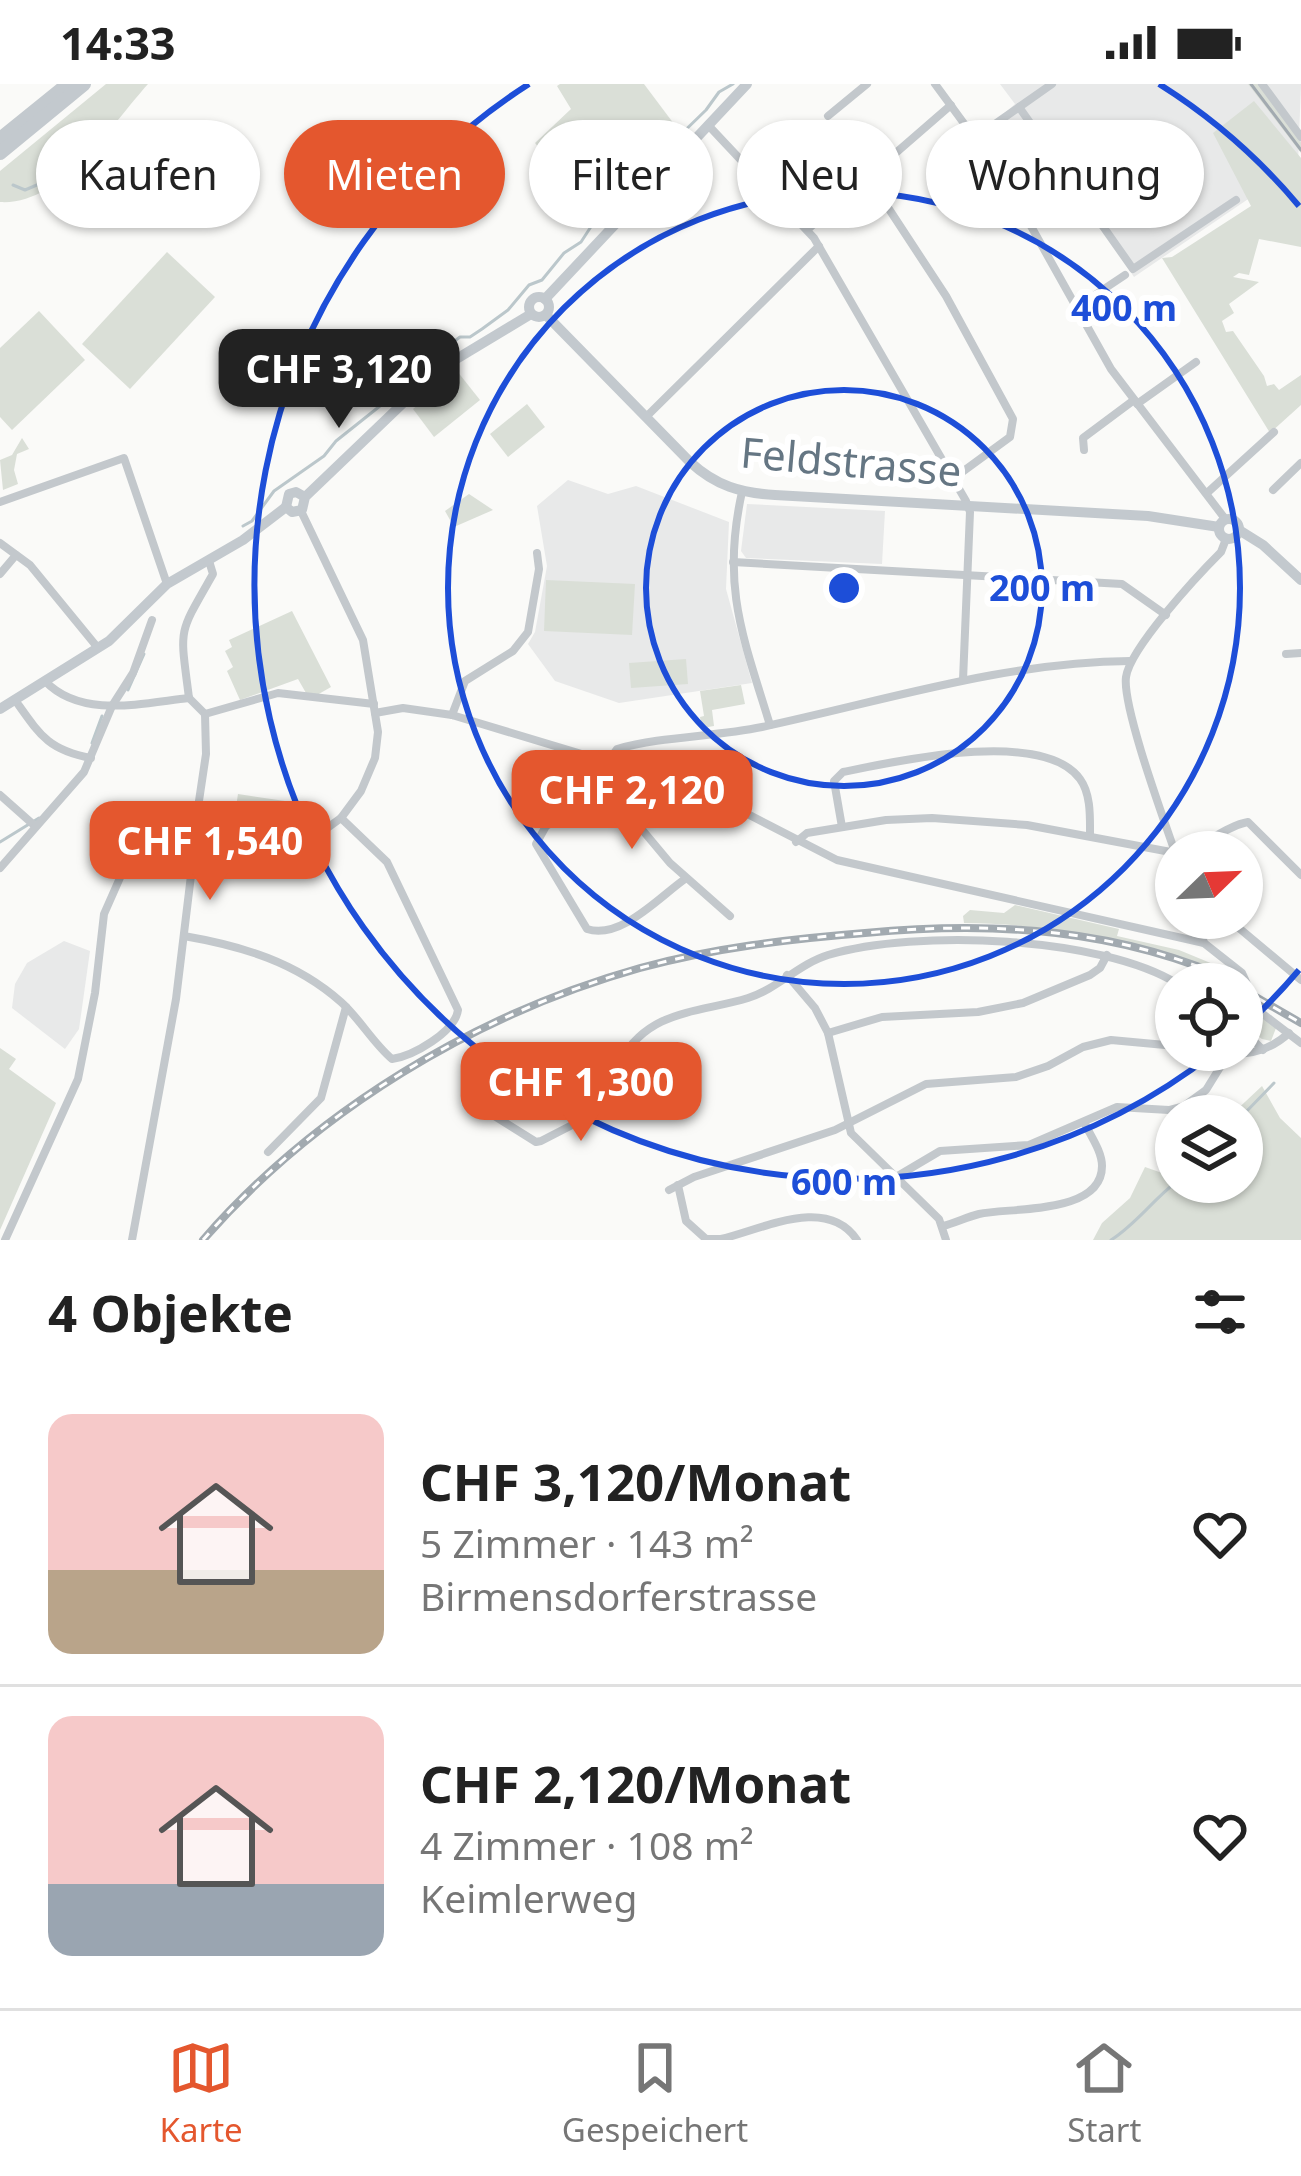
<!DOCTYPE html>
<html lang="de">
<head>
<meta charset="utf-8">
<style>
  body { margin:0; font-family:"Noto Sans",sans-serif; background:#f2f2f2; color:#222; height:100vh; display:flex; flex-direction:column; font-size:45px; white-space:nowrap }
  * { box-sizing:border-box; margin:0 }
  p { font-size:39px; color:#767676 }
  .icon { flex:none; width:66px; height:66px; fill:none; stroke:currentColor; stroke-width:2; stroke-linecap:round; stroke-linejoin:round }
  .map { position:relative; height:1156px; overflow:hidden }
  .details { display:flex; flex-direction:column; background:#fff; flex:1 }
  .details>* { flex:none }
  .hud { position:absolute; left:36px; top:36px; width:1230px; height:108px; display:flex; gap:24px }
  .needle { width:78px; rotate:67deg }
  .tools { position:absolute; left:1155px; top:747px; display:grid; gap:24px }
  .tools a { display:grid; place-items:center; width:108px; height:108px; border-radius:50%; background:#fff; box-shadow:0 3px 9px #0004; font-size:60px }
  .price { position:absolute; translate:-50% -102px; padding:0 27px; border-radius:24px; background:#e4572e; color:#fff; font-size:39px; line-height:78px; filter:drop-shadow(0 3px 6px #0008) }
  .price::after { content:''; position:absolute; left:50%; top:72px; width:36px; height:27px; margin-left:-18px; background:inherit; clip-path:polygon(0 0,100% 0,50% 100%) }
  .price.on { background:#222; color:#fff }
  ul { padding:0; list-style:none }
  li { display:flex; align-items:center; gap:36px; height:300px; padding:0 48px }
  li+li { border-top:3px solid #e0e0e0 }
  li span { display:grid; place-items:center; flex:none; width:336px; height:240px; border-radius:24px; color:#555 }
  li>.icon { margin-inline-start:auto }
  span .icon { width:144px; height:144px; fill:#fffc; stroke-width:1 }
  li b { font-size:51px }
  h2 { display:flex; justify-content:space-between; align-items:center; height:144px; padding:0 48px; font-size:51px }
  .chip { padding:0 42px; border-radius:54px; background:#fff; box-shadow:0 3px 9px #0004; font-size:42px; line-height:108px }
  .chip.on { background:#e4572e; color:#fff }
  .status { display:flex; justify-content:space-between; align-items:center; height:84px; padding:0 60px; background:#fff; direction:ltr }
  .status svg { height:33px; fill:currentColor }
  .tab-bar { display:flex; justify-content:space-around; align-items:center; height:168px; border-top:3px solid #e0e0e0; background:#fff; font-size:33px; color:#767676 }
  .tab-bar a { display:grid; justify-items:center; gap:6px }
  .tab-bar .on { color:#e4572e }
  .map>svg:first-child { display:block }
  .built { fill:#e8e9e9 }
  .green { fill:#dadfd7 }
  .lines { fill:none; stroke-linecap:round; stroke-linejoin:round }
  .stream { stroke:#bbc7cb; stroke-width:3 }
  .minor { stroke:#c3c8cc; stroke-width:8 }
  .major { stroke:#c3c9ce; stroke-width:10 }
  .highway { stroke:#c3c9ce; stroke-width:14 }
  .tram { stroke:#a2aab0; stroke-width:3 }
  .rail-casing { stroke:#a2aab0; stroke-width:8 }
  .rail { stroke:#fff; stroke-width:3; stroke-dasharray:9; stroke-linecap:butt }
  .ring { fill:none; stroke:#1d4ed8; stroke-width:6 }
  .labels { text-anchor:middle; stroke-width:12; stroke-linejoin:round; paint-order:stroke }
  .street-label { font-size:42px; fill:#657683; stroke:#fff }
  .centre { fill:#1d4ed8; stroke:#fff; stroke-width:6 }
  .ring-label { font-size:36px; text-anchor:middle; font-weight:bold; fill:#1d4ed8; stroke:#fff; stroke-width:12; stroke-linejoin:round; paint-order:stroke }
</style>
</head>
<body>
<div class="status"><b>14:33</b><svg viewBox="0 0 49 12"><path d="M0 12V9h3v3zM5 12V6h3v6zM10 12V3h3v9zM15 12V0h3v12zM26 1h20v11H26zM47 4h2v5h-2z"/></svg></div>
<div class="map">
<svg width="1301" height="1156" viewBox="0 0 1301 1156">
  <rect width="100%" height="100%" fill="#fafaf8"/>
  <!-- built -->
  <g class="built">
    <path d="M1000 0H1301L1298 81 1134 193 1046 63 1028 75 1000 33 1015 20Z"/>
    <path d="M568 396 608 410 636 402 729 438 726 505 752 599 619 619 555 597 528 560 535 548 547 482 537 422Z"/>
    <path d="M747 420 885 427 882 480 746 474 741 467Z"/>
    <path d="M64 857 90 867 79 945 65 965 12 924 15 900 27 879Z"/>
  </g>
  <!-- green -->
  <g class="green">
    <path d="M106 0H148C111 41 61 122 0 118V87Z"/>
    <path d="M560 0H644L674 40 587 129 550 85 553 80 535 59 571 25 557 2Z"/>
    <path d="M1248 0H1258L1301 58V69Z"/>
    <path d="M1254 17 1301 74V163L1259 155 1249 191 1239 189 1233 193 1259 198 1229 220 1234 229 1222 237 1226 248 1233 247 1264 292 1267 302 1274 300 1279 306 1301 291V321L1270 349 1162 174 1172 173 1251 122 1213 49Z"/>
    <path d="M167 168 215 213 130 305 82 260Z"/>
    <path d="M39 227 85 276 12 346 0 333V264Z"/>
    <path d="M457 287 480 316 434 353 413 325Z"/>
    <path d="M527 320 545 343 508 373 490 350Z"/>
    <path d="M22 354 29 365 17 370 14 386 18 400 3 406 0 376 12 371Z"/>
    <path d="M469 410 493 426 454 443 445 427Z"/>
    <path d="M546 496 635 500 632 551 544 547Z"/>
    <path d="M292 527 331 603 317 611 306 609 298 595 240 616 227 587 233 583 225 567 232 563 229 556Z"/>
    <path d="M686 575 688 600 631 604 629 579Z"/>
    <path d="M741 601 745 620 712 626 714 642 702 644 700 633 704 632 700 607Z"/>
    <path d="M238 710 285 717 287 726 256 733 235 729Z"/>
    <path d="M1015 821 1119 845 1117 852 1179 866 1213 880 1215 887C1133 856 1052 840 964 839L963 832 970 826 1004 829Z"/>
    <path d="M1242 917 1276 944 1271 957 1262 955 1242 940Z"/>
    <path d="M0 964 16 975 9 985 56 1019 0 1146Z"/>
    <path d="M1262 1002 1280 1034 1301 1054V1156H1093L1102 1139 1130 1114 1145 1083 1165 1090 1176 1080V1098H1242V1032H1230Z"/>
  </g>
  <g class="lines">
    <!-- stream -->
    <g class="stream">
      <path d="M13 101 25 106 51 95 88 58"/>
      <path d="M243 442 252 437 274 407 324 372 336 357 385 318 393 303 460 253H470L482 245 508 226 529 201 542 196 564 169 581 158 594 138 616 121 634 96 706 26 719 8 733 0"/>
      <path d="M128 606 144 570"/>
      <path d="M92 659 102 632"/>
      <path d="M0 758 39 734"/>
      <path d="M1242 1032 1274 999"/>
      <path d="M1111 1156C1135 1141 1152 1117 1176 1098"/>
    </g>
    <!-- minor -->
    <g class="minor">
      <path d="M935 0 1004 94 1111 285 1226 436"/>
      <path d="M1262 0 1301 53"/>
      <path d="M1019 23 1133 185 1236 116"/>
      <path d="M828 32 867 0"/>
      <path d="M708 41 814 154 966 417 970 428 963 596"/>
      <path d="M975 54 1052 0"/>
      <path d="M868 93 946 212 1013 335 1010 353 954 394"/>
      <path d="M807 146 951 21"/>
      <path d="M1074 225 1125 191"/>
      <path d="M1137 320 1196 278"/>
      <path d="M646 333 819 162"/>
      <path d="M1084 366 1083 354 1134 316"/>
      <path d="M1273 406 1301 379"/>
      <path d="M742 408C721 502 743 553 770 641"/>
      <path d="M1207 409 1274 348"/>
      <path d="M0 418 124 374 167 500"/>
      <path d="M0 459 30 481 98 564"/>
      <path d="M733 478 1122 500 1166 531"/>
      <path d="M0 490 16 471"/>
      <path d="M1286 570 1301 569"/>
      <path d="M45 597C81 635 143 619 189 614"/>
      <path d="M189 614C180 542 177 553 213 490L209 477"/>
      <path d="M189 614 205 630"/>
      <path d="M15 616C40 651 48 666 91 674"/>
      <path d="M375 629 403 624 452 631 701 706 837 776 1204 859 1242 889 1259 927 1301 959"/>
      <path d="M205 630 278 609 374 620"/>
      <path d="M452 631 465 597 513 567 528 548 539 485 537 469"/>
      <path d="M608 706 546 742 536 760 587 845C621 856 659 813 685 795"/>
      <path d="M0 711 35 742"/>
      <path d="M842 743 834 697 843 688C897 677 1043 644 1080 695 1091 710 1090 733 1090 750"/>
      <path d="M796 758 807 749 886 736 932 734 1027 741 1176 769"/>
      <path d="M1185 768C1205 760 1229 741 1248 738L1301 791"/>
      <path d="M1176 771C1164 736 1122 622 1126 593 1130 564 1198 491 1221 468L1226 455"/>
      <path d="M0 784 84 688 112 622 133 589 152 536"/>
      <path d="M730 832 670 779 603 699 601 687 617 665C663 652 714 653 762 643 884 617 1004 578 1130 577"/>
      <path d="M1197 834 1204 859"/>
      <path d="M1227 834 1301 896"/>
      <path d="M184 852C242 862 296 878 341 918 360 935 373 959 392 975 413 972 455 948 458 926L387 778 341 734"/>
      <path d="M787 891 815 924 828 949 851 1049 939 1135 946 1156"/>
      <path d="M1242 945 1263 966"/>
      <path d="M828 949 882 933 978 928 1023 919 1090 891 1100 884 1107 871"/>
      <path d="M1199 966C1232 972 1262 974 1289 949"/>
      <path d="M477 1021 536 1058 541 1057 613 1020C609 1006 614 989 621 976 650 925 699 929 748 914 777 905 799 880 828 871 916 845 1101 852 1178 900"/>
      <path d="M268 1068 321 1014 346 923"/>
      <path d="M896 1093 940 1067 1029 1061 1117 1023 1169 1026 1184 1022 1206 1006 1227 972"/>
      <path d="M678 1101 686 1137 706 1155H721C763 1145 827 1111 857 1156"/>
      <path d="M669 1106 694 1093 835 1046 926 1000 1016 993 1048 982 1083 963 1111 956 1176 962"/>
      <path d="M943 1142C955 1139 967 1133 979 1130 1011 1123 1102 1131 1102 1082 1102 1067 1090 1051 1084 1038"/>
      <path d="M5 1156 78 995 95 909 104 830 123 787 144 771 162 764 266 771 301 763 341 734 361 707 375 674 378 648 363 556 301 427"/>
      <path d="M132 1156 176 915 193 775 197 769 193 757 206 670 205 630"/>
    </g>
    <!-- major -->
    <g class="major">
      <circle cx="539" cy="223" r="10"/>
      <path d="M545 215 747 0"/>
      <path d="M546 231 690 378C716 402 741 409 775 411L1148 432 1219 443"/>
      <path d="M305 413 296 408 289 410 286 423 292 428 302 426 305 413 422 301 453 277 531 230"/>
      <circle cx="1229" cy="445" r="10"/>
      <path d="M1239 446 1263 461 1301 496"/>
      <path d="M0 625 109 557 167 500 243 456 286 423"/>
    </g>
    <!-- highway -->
    <g class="highway">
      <path d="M0 55 68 0"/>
      <path d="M0 69 84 0"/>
    </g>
    <!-- tram -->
    <path class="tram" d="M1251 0 1301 66"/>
    <!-- rail casing -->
    <g class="rail-casing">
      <g id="rail">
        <path d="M1242 905 1301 939"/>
        <path d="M203 1156C315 1027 476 930 640 884 713 864 789 855 865 849 995 837 1120 844 1240 900"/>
      </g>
    </g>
    <!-- rail -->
    <use href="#rail" class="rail"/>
  </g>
  <!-- distance rings -->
  <g class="ring">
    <circle cx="844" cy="504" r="198"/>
    <circle cx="844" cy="504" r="396"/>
    <path d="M1299 886A594 594 0 0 1 1245 942M1214 969A594 594 0 1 1 529 0M1159 0A594 594 0 0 1 1299 122"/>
  </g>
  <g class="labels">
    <!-- street labels -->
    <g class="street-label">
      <text transform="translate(851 378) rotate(5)" y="15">Feldstrasse</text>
    </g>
  </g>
  <circle cx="844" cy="504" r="18" class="centre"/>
  <g class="ring-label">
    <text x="1124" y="237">400 m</text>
    <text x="1042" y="517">200 m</text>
    <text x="844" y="1111">600 m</text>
  </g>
</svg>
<div class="tools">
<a><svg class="needle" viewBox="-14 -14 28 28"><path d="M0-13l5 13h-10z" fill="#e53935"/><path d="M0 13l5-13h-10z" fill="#767676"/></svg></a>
<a><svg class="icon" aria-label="locate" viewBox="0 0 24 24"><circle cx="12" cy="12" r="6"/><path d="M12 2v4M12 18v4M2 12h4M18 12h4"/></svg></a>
<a><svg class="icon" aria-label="layers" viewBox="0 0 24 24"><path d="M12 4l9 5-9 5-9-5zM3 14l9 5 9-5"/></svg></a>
</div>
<b class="price on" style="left:339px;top:347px">CHF 3,120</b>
<b class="price" style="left:632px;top:768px">CHF 2,120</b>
<b class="price" style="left:210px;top:819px">CHF 1,540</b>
<b class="price" style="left:581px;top:1060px">CHF 1,300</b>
<div class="hud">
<a class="chip">Kaufen</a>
<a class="chip on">Mieten</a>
<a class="chip">Filter</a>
<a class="chip">Neu</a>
<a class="chip">Wohnung</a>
</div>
</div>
<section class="details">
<h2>4 Objekte<svg class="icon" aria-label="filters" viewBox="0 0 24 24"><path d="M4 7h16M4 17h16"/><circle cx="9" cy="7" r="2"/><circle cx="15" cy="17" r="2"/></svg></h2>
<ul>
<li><span style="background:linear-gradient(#f6c9c9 65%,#b9a48a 0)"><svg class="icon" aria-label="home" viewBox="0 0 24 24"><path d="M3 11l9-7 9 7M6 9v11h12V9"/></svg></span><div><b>CHF 3,120/Monat</b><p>5 Zimmer · 143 m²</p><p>Birmensdorferstrasse</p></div><svg class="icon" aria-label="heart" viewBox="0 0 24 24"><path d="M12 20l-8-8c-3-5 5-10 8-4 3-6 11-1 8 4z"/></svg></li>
<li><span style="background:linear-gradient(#f6c9c9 70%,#9aa5b1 0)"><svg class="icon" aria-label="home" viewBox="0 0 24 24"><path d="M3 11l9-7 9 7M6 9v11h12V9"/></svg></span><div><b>CHF 2,120/Monat</b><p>4 Zimmer · 108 m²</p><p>Keimlerweg</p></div><svg class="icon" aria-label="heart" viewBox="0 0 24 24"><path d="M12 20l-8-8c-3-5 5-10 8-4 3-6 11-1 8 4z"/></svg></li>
</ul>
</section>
<nav class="tab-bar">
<a class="on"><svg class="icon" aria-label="map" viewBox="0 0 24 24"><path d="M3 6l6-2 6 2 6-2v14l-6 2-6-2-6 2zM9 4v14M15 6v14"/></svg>Karte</a>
<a><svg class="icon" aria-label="saved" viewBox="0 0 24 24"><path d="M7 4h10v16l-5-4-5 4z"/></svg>Gespeichert</a>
<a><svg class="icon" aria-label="home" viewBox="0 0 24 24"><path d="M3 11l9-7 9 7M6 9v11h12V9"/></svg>Start</a>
</nav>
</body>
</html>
